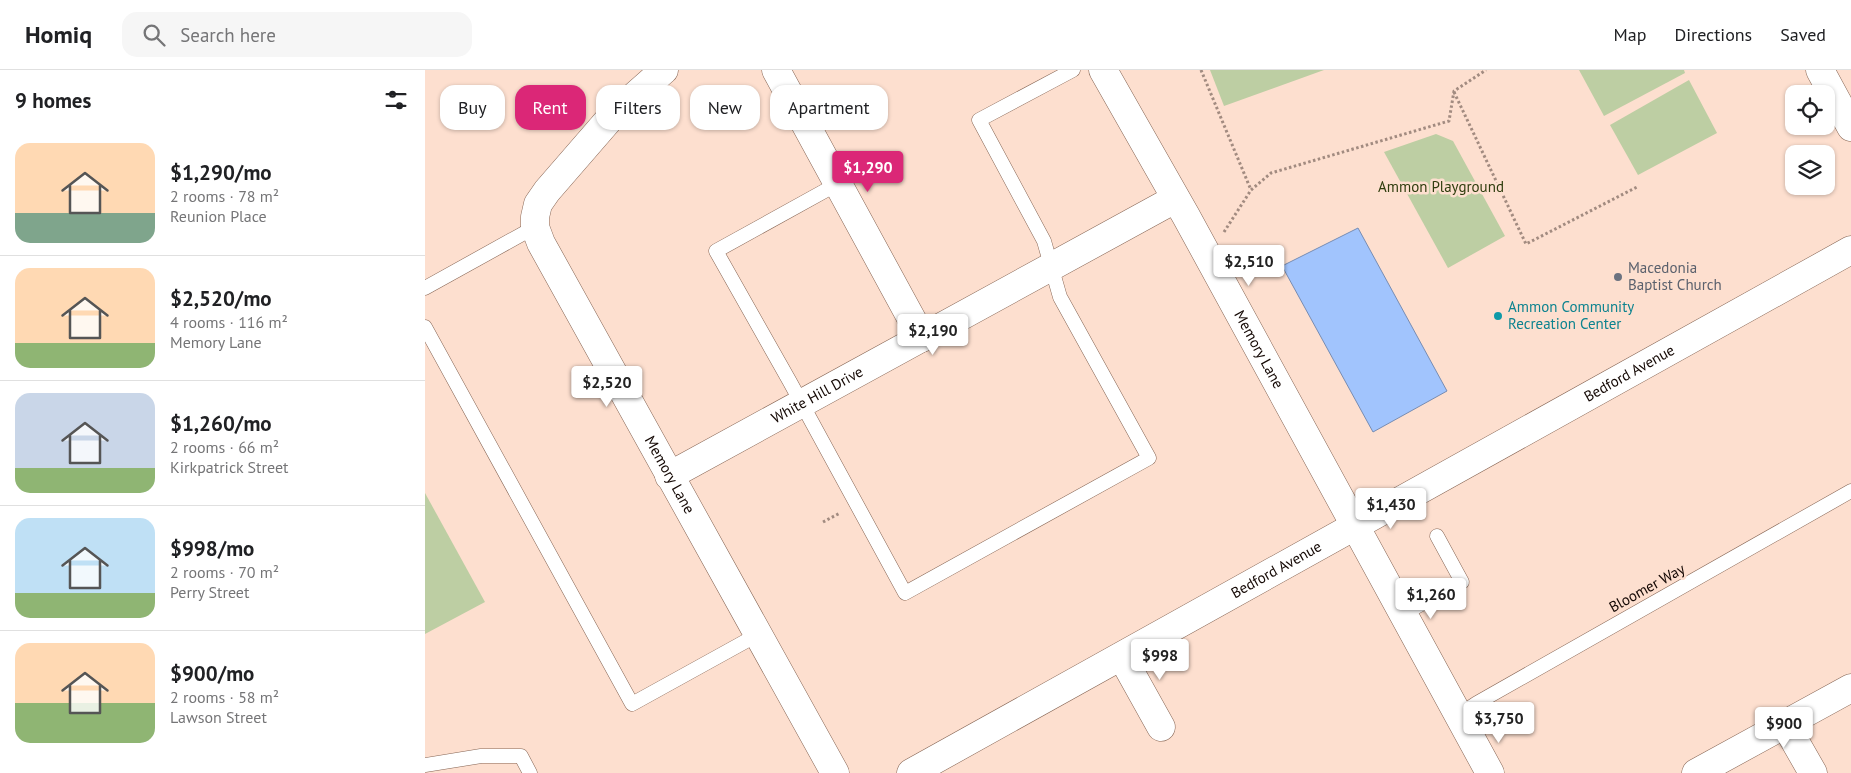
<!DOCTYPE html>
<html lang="en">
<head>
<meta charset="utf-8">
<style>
  body { margin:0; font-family:"PT Sans",sans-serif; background:#f6f6f6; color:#202124; height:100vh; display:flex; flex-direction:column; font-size:19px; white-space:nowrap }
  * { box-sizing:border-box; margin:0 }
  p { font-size:16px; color:#757577 }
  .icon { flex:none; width:28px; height:28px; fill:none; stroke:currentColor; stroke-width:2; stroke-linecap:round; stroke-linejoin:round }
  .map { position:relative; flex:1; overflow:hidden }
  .details { display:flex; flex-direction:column; background:#fff; width:425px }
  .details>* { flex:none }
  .banner { position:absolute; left:15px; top:15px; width:475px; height:45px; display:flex; gap:10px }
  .fabs { position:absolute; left:1360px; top:15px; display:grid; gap:10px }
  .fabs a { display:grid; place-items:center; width:50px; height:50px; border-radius:10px; background:#fff; box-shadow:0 1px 4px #0004; font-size:25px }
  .price { position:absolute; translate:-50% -42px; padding:0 11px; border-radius:5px; background:#fff; color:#222; font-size:16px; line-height:32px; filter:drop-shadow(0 1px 2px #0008) }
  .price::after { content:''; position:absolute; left:50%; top:30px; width:15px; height:11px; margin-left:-8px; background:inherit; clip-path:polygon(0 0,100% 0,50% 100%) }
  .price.on { background:#db2777; color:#fff }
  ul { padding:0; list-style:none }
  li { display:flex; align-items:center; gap:15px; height:125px; padding:0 15px }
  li+li { border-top:1px solid #e0e0e0 }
  li span { display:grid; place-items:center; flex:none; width:140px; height:100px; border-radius:15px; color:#555 }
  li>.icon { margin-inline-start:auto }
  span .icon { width:60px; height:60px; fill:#fffc; stroke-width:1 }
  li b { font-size:21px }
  h2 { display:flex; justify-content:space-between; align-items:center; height:60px; padding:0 15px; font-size:21px }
  .pill { padding:0 18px; border-radius:15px; background:#fff; box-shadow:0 1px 4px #0004; font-size:18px; line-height:45px }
  .pill.on { background:#db2777; color:#fff }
  header { display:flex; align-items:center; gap:30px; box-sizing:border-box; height:70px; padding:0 25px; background:#fff; border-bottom:1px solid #e0e0e0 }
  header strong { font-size:24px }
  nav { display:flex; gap:28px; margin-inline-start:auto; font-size:18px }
  .search { width:350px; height:45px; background:#f6f6f6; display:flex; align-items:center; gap:12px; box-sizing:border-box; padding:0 18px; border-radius:15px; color:#757577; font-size:19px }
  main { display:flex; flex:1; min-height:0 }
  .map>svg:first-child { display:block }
  .green { fill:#bdcea3 }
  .water { fill:#a1c4fd; stroke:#778cb2 }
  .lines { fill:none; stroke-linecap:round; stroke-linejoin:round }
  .service-casing { stroke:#856453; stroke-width:15 }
  .minor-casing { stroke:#856453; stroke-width:29 }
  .tertiary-casing { stroke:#856453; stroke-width:29 }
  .path { stroke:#a28b80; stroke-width:3; stroke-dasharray:2.5 2.5; stroke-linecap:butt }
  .service { stroke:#fff; stroke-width:14 }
  .minor { stroke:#fff; stroke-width:28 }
  .tertiary { stroke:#fff; stroke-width:28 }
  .worship-dot { fill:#6b7280; stroke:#fddfcf; stroke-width:2 }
  .culture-dot { fill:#0f9aa8; stroke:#fddfcf; stroke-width:2 }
  .labels { text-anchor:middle; stroke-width:5; stroke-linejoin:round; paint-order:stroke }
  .park-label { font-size:15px; fill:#2f3d0e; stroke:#fddfcf }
  .worship-label { font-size:15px; fill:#5b616d; stroke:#fddfcf; text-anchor:start }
  .culture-label { font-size:15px; fill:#0d838f; stroke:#fddfcf; text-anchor:start }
  .street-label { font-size:15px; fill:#140804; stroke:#fddfcf }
</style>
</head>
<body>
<header>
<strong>Homiq</strong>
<div class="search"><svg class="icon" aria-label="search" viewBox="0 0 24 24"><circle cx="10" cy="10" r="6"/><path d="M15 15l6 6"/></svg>Search here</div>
<nav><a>Map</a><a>Directions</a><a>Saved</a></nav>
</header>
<main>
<section class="details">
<h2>9 homes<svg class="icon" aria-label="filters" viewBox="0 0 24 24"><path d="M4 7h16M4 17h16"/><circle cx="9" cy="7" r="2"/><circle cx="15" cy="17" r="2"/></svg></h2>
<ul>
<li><span style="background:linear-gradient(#ffd9b3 70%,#7fa58c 0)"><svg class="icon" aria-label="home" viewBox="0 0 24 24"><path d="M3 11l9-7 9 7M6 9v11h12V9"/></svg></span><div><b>$1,290/mo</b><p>2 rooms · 78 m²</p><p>Reunion Place</p></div></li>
<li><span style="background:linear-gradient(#ffd9b3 75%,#8fb573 0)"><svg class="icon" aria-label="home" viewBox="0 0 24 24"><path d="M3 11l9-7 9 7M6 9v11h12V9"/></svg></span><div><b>$2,520/mo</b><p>4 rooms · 116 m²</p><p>Memory Lane</p></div></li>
<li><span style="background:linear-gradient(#c9d6e8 75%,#8fb573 0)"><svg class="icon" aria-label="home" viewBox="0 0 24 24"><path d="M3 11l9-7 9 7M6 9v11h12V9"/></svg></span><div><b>$1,260/mo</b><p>2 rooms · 66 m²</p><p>Kirkpatrick Street</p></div></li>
<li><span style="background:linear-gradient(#bfe0f5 75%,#8fb573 0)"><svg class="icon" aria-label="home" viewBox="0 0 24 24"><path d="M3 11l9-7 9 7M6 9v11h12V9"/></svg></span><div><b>$998/mo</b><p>2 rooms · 70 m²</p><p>Perry Street</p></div></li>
<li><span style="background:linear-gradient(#ffd9b3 60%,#8fb573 0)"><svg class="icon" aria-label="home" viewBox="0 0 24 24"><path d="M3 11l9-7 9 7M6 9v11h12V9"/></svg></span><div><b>$900/mo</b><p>2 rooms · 58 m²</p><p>Lawson Street</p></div></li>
</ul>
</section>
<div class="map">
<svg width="1426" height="703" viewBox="0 0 1426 703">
  <rect width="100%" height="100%" fill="#fddfcf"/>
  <!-- green -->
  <g class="green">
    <path d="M785 0H899L799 36Z"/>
    <path d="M1154 0H1259L1260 3 1179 46Z"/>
    <path d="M1264 10 1292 63 1213 105 1185 55Z"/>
    <path d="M1011 64 1028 71 1080 166 1023 198 959 82Z"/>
    <path d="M0 423 60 532 0 564Z"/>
  </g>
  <!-- water -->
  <path class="water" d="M933 158 1022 321 948 362 857 196Z"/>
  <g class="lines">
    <!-- service casing -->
    <g class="service-casing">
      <g id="service">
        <path d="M414 113 291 181 365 312 480 523 724 388 635 227 619 171 554 50 648 0"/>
        <path d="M0 218 110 157"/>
        <path d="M0 257 207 634 332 565"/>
        <path d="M978 544 1037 512 1012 466"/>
        <path d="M1034 645 1052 633 1426 421"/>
        <path d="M0 695 56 686H96L105 703"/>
      </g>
    </g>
    <!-- minor casing -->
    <g class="minor-casing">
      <g id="minor">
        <path id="s1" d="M239 0 187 46 122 121 113 134 110 147V157L116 173 410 703"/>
        <path d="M351 0 497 268"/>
        <path id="s2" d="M678 0 761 146 1065 703"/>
        <path d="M1395 0 1426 57"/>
        <path id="s3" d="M244 406 750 129"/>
        <path d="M697 587 736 657"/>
        <path d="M1360 654 1388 703"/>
        <path d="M1271 703 1426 618"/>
      </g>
    </g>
    <!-- tertiary casing -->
    <g class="tertiary-casing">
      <g id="tertiary">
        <path id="s4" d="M486 703 1426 180"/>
      </g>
    </g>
    <!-- path -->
    <g class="path">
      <path d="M776 0 826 120 846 103 1024 51 1029 21 1061 0"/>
      <path d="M1029 22 1101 174 1212 117"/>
      <path d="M799 162 826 120"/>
      <path d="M398 452 415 443"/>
    </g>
    <!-- service -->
    <use href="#service" class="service"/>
    <!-- minor -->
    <use href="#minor" class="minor"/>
    <!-- tertiary -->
    <use href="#tertiary" class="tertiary"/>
  </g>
  <!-- markers -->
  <circle class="worship-dot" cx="1193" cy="207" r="5"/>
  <circle class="culture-dot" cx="1073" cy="246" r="5"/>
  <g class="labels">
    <!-- park labels -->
    <g class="park-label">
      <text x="1016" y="122">Ammon Playground</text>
    </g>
    <!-- worship labels -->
    <g class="worship-label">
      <text x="1203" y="203">Macedonia<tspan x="1203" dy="17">Baptist Church</tspan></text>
    </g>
    <!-- culture labels -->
    <g class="culture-label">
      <text x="1083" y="242">Ammon Community<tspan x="1083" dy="17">Recreation Center</tspan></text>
    </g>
    <!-- street labels -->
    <g class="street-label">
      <text dy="5" stroke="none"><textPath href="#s2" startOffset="320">Memory Lane</textPath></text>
      <text dy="5" stroke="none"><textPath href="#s4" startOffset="822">Bedford Avenue</textPath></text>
      <text dy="5" stroke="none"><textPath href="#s3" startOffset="169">White Hill Drive</textPath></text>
      <text dy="5" stroke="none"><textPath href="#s1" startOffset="490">Memory Lane</textPath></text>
      <text dy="5" stroke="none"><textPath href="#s4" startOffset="418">Bedford Avenue</textPath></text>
      <text transform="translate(1222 518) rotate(-29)" y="5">Bloomer Way</text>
    </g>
  </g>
</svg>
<div class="fabs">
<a><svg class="icon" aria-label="locate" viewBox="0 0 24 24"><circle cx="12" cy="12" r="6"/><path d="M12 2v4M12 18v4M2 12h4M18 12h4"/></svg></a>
<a><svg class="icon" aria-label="layers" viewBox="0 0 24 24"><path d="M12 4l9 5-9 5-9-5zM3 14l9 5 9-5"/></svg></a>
</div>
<b class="price on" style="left:443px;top:123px">$1,290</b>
<b class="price" style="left:824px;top:217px">$2,510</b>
<b class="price" style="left:508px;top:286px">$2,190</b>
<b class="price" style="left:182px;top:338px">$2,520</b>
<b class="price" style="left:966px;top:460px">$1,430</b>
<b class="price" style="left:1006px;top:550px">$1,260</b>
<b class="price" style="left:735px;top:611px">$998</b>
<b class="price" style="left:1074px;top:674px">$3,750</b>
<b class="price" style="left:1359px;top:679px">$900</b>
<div class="banner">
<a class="pill">Buy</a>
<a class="pill on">Rent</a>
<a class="pill">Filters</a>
<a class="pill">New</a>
<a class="pill">Apartment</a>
</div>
</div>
</main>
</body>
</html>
